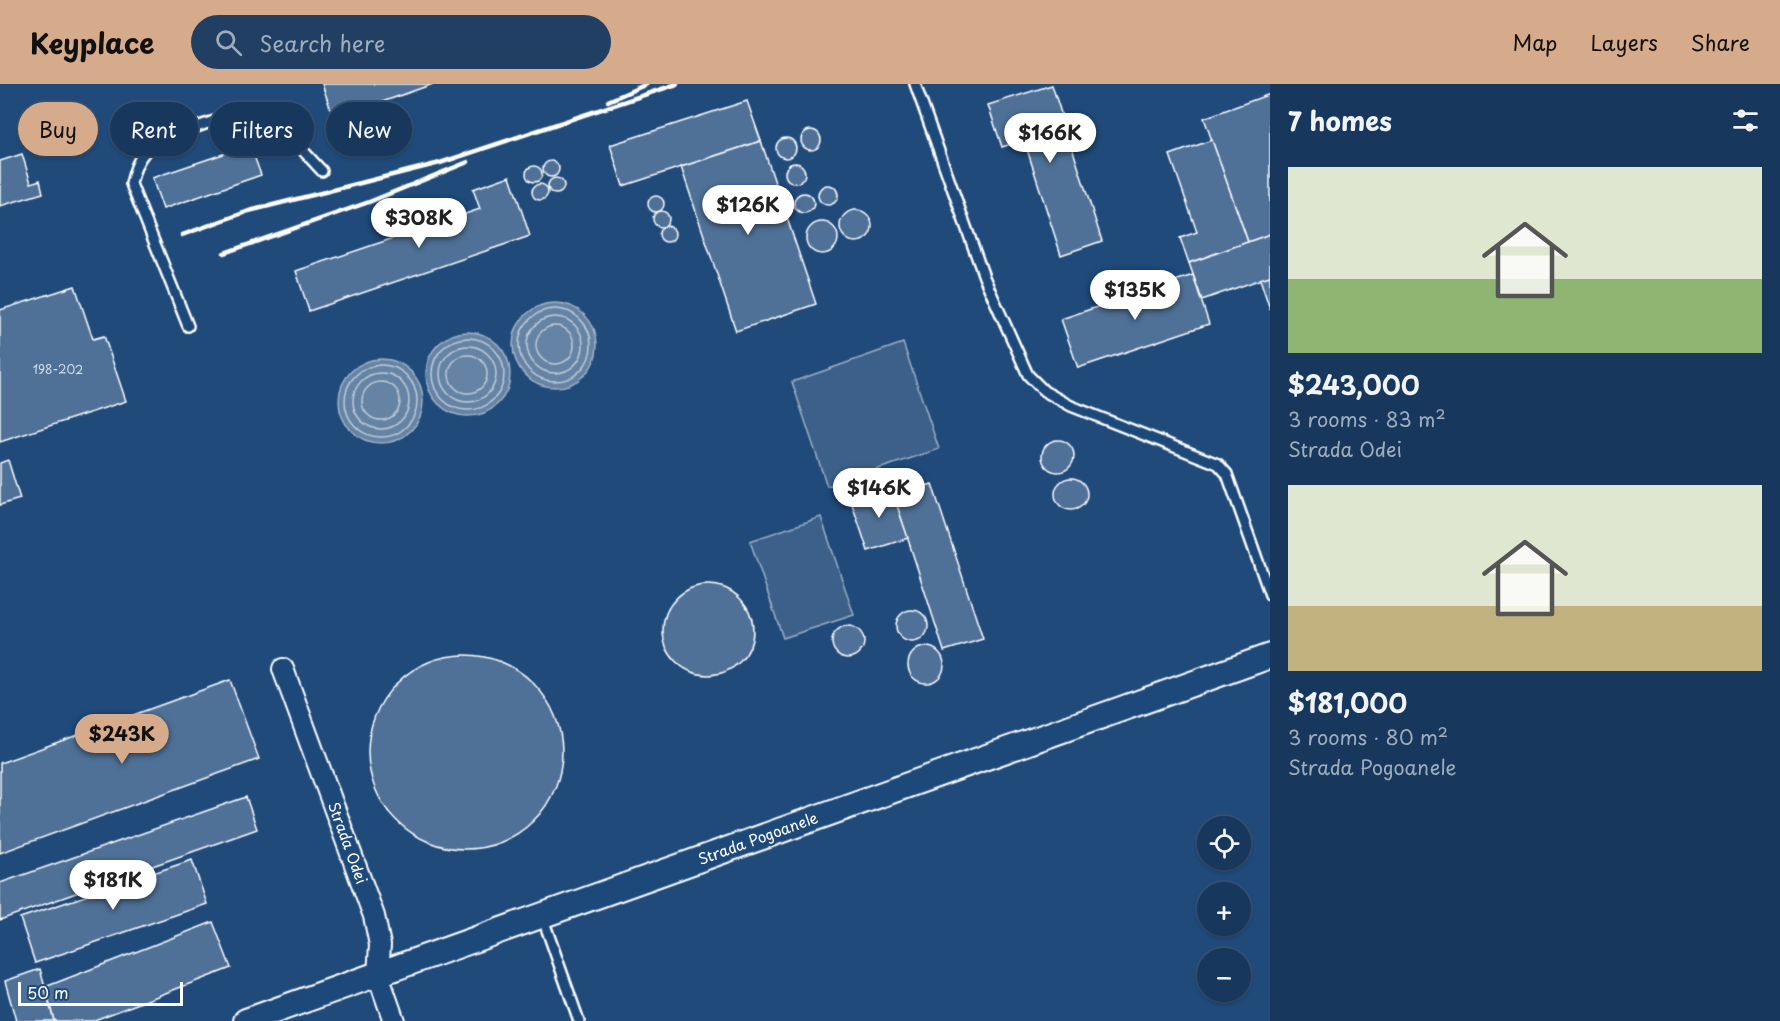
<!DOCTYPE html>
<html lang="en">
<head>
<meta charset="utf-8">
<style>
  body { margin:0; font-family:"Playpen Sans",sans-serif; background:#203f62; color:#f1f3f6; height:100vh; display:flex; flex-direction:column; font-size:22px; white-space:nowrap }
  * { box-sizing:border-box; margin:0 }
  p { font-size:20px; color:#9eacbb }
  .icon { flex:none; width:33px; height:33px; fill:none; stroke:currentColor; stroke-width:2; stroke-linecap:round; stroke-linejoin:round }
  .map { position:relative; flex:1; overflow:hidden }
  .side { display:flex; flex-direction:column; background:#17385c; width:510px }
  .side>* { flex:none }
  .hud { position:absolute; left:18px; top:18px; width:570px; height:54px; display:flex; gap:12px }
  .fabs { position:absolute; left:1197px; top:732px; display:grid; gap:12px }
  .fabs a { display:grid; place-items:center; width:54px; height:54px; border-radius:50%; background:#17385c; box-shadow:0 2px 4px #0004,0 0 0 2px #365272; font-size:30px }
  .scale { position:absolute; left:18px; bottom:15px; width:165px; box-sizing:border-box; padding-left:6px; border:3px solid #fff; border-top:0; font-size:16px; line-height:21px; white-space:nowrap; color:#fff; -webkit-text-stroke:4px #1f4a7a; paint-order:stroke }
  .price { position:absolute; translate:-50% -51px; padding:0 14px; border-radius:21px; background:#fff; color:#222; font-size:20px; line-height:39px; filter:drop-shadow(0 2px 3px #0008) }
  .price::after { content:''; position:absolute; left:50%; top:36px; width:18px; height:14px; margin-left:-9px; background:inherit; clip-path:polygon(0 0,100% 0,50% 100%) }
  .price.on { background:#d6ab8b; color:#111 }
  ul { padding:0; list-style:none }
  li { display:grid; align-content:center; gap:12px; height:318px; padding:0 18px }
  li span { display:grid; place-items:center; height:186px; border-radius:0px; color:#555 }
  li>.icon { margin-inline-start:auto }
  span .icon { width:108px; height:108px; fill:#fffc; stroke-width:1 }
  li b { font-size:26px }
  h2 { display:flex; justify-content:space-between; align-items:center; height:72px; padding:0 18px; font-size:26px }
  .tag { padding:0 21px; border-radius:27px; background:#17385c; box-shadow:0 2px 4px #0004,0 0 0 2px #365272; font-size:21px; line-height:54px }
  .tag.on { background:#d6ab8b; color:#111 }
  header { display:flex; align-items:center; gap:36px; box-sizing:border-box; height:84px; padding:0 30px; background:#d6ab8b; color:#111 }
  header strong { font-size:28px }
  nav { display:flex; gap:33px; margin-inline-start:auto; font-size:21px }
  .search { width:420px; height:54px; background:#203f62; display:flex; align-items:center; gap:15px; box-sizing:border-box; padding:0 21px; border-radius:33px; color:#9eacbb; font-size:22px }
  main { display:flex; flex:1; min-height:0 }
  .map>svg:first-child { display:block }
  .green { fill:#3c618b; stroke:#9eb0c5; stroke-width:1.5 }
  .water { fill:#6583a4; stroke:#a3b5c8; stroke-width:1.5 }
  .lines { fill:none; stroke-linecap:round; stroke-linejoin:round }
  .shore { stroke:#c1cddb; stroke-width:1.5 }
  .building { fill:#507197; stroke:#fff; stroke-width:1.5 }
  .service-casing { stroke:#fff; stroke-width:14 }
  .minor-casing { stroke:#fff; stroke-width:24 }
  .tertiary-casing { stroke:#fff; stroke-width:28 }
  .service { stroke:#1f4a7a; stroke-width:9 }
  .minor { stroke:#1f4a7a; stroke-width:20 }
  .tertiary { stroke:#1f4a7a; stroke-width:24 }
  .rail { stroke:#fff; stroke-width:4.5 }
  .labels { text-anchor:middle; stroke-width:4.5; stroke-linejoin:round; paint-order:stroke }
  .number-label { font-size:12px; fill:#d3dce5 }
  .street-label { font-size:15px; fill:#fff; stroke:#1f4a7a }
</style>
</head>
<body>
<header>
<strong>Keyplace</strong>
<div class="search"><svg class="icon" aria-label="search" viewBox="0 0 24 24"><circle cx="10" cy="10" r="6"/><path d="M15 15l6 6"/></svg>Search here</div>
<nav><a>Map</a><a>Layers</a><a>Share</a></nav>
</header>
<main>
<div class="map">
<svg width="1270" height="937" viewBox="0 0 1270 937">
  <rect width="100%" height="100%" fill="#1f4a7a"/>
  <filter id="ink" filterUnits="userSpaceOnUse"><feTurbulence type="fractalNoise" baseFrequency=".0167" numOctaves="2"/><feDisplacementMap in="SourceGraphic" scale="12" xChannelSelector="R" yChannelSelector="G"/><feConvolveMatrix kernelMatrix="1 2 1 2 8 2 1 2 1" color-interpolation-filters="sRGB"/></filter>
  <g filter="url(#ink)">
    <!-- green -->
    <g class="green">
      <path d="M903 259 939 365 827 402 792 298Z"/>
      <path d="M821 433 854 531 783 554 750 457Z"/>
    </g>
    <!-- water -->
    <g class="water">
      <circle cx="555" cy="261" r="42"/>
      <circle cx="468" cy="290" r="42"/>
      <circle cx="381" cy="317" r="42"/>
    </g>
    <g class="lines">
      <!-- shore -->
      <g class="shore">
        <circle cx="555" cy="261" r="36"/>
        <circle cx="555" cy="261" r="28"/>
        <circle cx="555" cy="261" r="19"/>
        <circle cx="468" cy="290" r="36"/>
        <circle cx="468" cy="290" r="28"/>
        <circle cx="468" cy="290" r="19"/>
        <circle cx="381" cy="317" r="36"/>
        <circle cx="381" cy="317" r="28"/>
        <circle cx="381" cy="317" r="19"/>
      </g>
    </g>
    <!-- building -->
    <g class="building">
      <path d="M322 0H433L334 35Z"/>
      <path d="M1052 1 1102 157 1061 171 1024 56 1002 63 988 21Z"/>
      <path d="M1270 10V150L1248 158 1204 34Z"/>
      <path d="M747 17 761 57 623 102 610 61Z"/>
      <circle cx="811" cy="56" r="10"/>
      <circle cx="786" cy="64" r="10"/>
      <path d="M1212 56 1248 158 1189 179 1180 154 1197 148 1170 71Z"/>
      <path d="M761 57 816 220 736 247 681 83Z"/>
      <path d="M250 61 261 91 163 125 152 94Z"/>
      <path d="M22 70 31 99 40 96 43 109 0 122V77Z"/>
      <circle cx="551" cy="85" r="8"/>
      <circle cx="795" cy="89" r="10"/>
      <circle cx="534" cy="90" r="8"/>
      <path d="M510 92 530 152 309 227 296 187 480 125 473 105Z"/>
      <circle cx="556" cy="102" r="8"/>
      <circle cx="540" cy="108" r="8"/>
      <circle cx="828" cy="111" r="10"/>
      <circle cx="804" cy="119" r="10"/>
      <circle cx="656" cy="120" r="8"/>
      <circle cx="856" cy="142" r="16"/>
      <circle cx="661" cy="135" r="8"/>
      <circle cx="822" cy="154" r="16"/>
      <circle cx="667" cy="150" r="8"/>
      <path d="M1270 150V192L1202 216 1189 179Z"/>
      <path d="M1193 191 1209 240 1078 284 1061 235Z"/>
      <path d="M1270 192V225L1260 195Z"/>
      <path d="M75 202 93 255 104 252 126 317 0 358V226Z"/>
      <circle cx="1058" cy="372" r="16"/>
      <path d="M8 376 20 415 0 421V379Z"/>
      <circle cx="1071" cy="410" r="16"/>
      <path d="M932 400 983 555 944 567 894 412Z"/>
      <path d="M891 404 908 454 868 467 851 417Z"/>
      <circle cx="708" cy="546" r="45"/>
      <circle cx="912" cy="542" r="16"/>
      <circle cx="848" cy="558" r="16"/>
      <circle cx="926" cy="581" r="18"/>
      <circle cx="465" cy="668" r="97"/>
      <path d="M230 596 259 675 0 769V679Z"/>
      <path d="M246 713 257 745 0 836V799Z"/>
      <path d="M192 776 207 820 35 879 20 834Z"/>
      <path d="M213 838 231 884 92 937H54L45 903Z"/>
      <path d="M40 885 54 937H16L5 897Z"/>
    </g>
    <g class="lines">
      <!-- service casing -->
      <g class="service-casing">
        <g id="service">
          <path d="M915 0 984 193 1028 291 1044 307 1071 322 1218 380 1227 390 1270 511"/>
          <path d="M188 242 131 100C134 87 138 73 149 64 160 55 239 26 253 28 275 31 307 72 322 87"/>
          <path d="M542 832 579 937"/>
        </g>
      </g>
      <!-- minor casing -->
      <g class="minor-casing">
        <path id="minor" d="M283 585 374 832 380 861 378 891 394 937"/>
      </g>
      <!-- tertiary casing -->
      <g class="tertiary-casing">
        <path id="tertiary" d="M246 937 1270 572"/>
      </g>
      <!-- service -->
      <use href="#service" class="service"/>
      <!-- minor -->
      <use href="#minor" class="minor"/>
      <!-- tertiary -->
      <use href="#tertiary" class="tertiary"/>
      <!-- rail -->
      <g class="rail">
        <path d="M608 17 647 0"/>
        <path d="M182 151 249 127 440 79 677 0"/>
        <path d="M224 169 369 118 468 78"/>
      </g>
    </g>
  </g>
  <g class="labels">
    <!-- number labels -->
    <g class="number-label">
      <text x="58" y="290">198-202</text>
    </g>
    <!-- street labels -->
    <g class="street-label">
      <text transform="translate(758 755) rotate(-20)" y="5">Strada Pogoanele</text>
      <text transform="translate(347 759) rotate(70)" y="5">Strada Odei</text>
    </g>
  </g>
</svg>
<div class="fabs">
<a><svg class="icon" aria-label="locate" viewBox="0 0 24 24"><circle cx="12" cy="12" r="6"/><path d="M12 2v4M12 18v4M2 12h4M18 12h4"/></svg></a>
<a>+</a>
<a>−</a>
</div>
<div class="scale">50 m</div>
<b class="price" style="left:1050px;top:80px">$166K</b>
<b class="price" style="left:748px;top:152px">$126K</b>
<b class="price" style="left:419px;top:165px">$308K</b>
<b class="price" style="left:1135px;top:237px">$135K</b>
<b class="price" style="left:879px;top:435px">$146K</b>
<b class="price on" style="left:122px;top:681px">$243K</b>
<b class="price" style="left:113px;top:827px">$181K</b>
<div class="hud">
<a class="tag on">Buy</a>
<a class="tag">Rent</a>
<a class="tag">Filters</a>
<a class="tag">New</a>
</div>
</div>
<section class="side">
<h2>7 homes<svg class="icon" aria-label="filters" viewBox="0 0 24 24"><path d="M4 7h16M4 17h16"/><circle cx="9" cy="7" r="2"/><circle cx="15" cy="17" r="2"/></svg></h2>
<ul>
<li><span style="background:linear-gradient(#dfe7d0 60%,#8fb573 0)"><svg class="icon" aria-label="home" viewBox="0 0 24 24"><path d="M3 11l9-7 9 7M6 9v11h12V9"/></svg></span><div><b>$243,000</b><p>3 rooms · 83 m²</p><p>Strada Odei</p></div></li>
<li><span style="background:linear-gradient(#dfe7d0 65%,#c2b280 0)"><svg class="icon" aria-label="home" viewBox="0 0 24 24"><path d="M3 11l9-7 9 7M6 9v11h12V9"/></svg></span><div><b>$181,000</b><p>3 rooms · 80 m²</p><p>Strada Pogoanele</p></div></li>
</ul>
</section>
</main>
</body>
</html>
